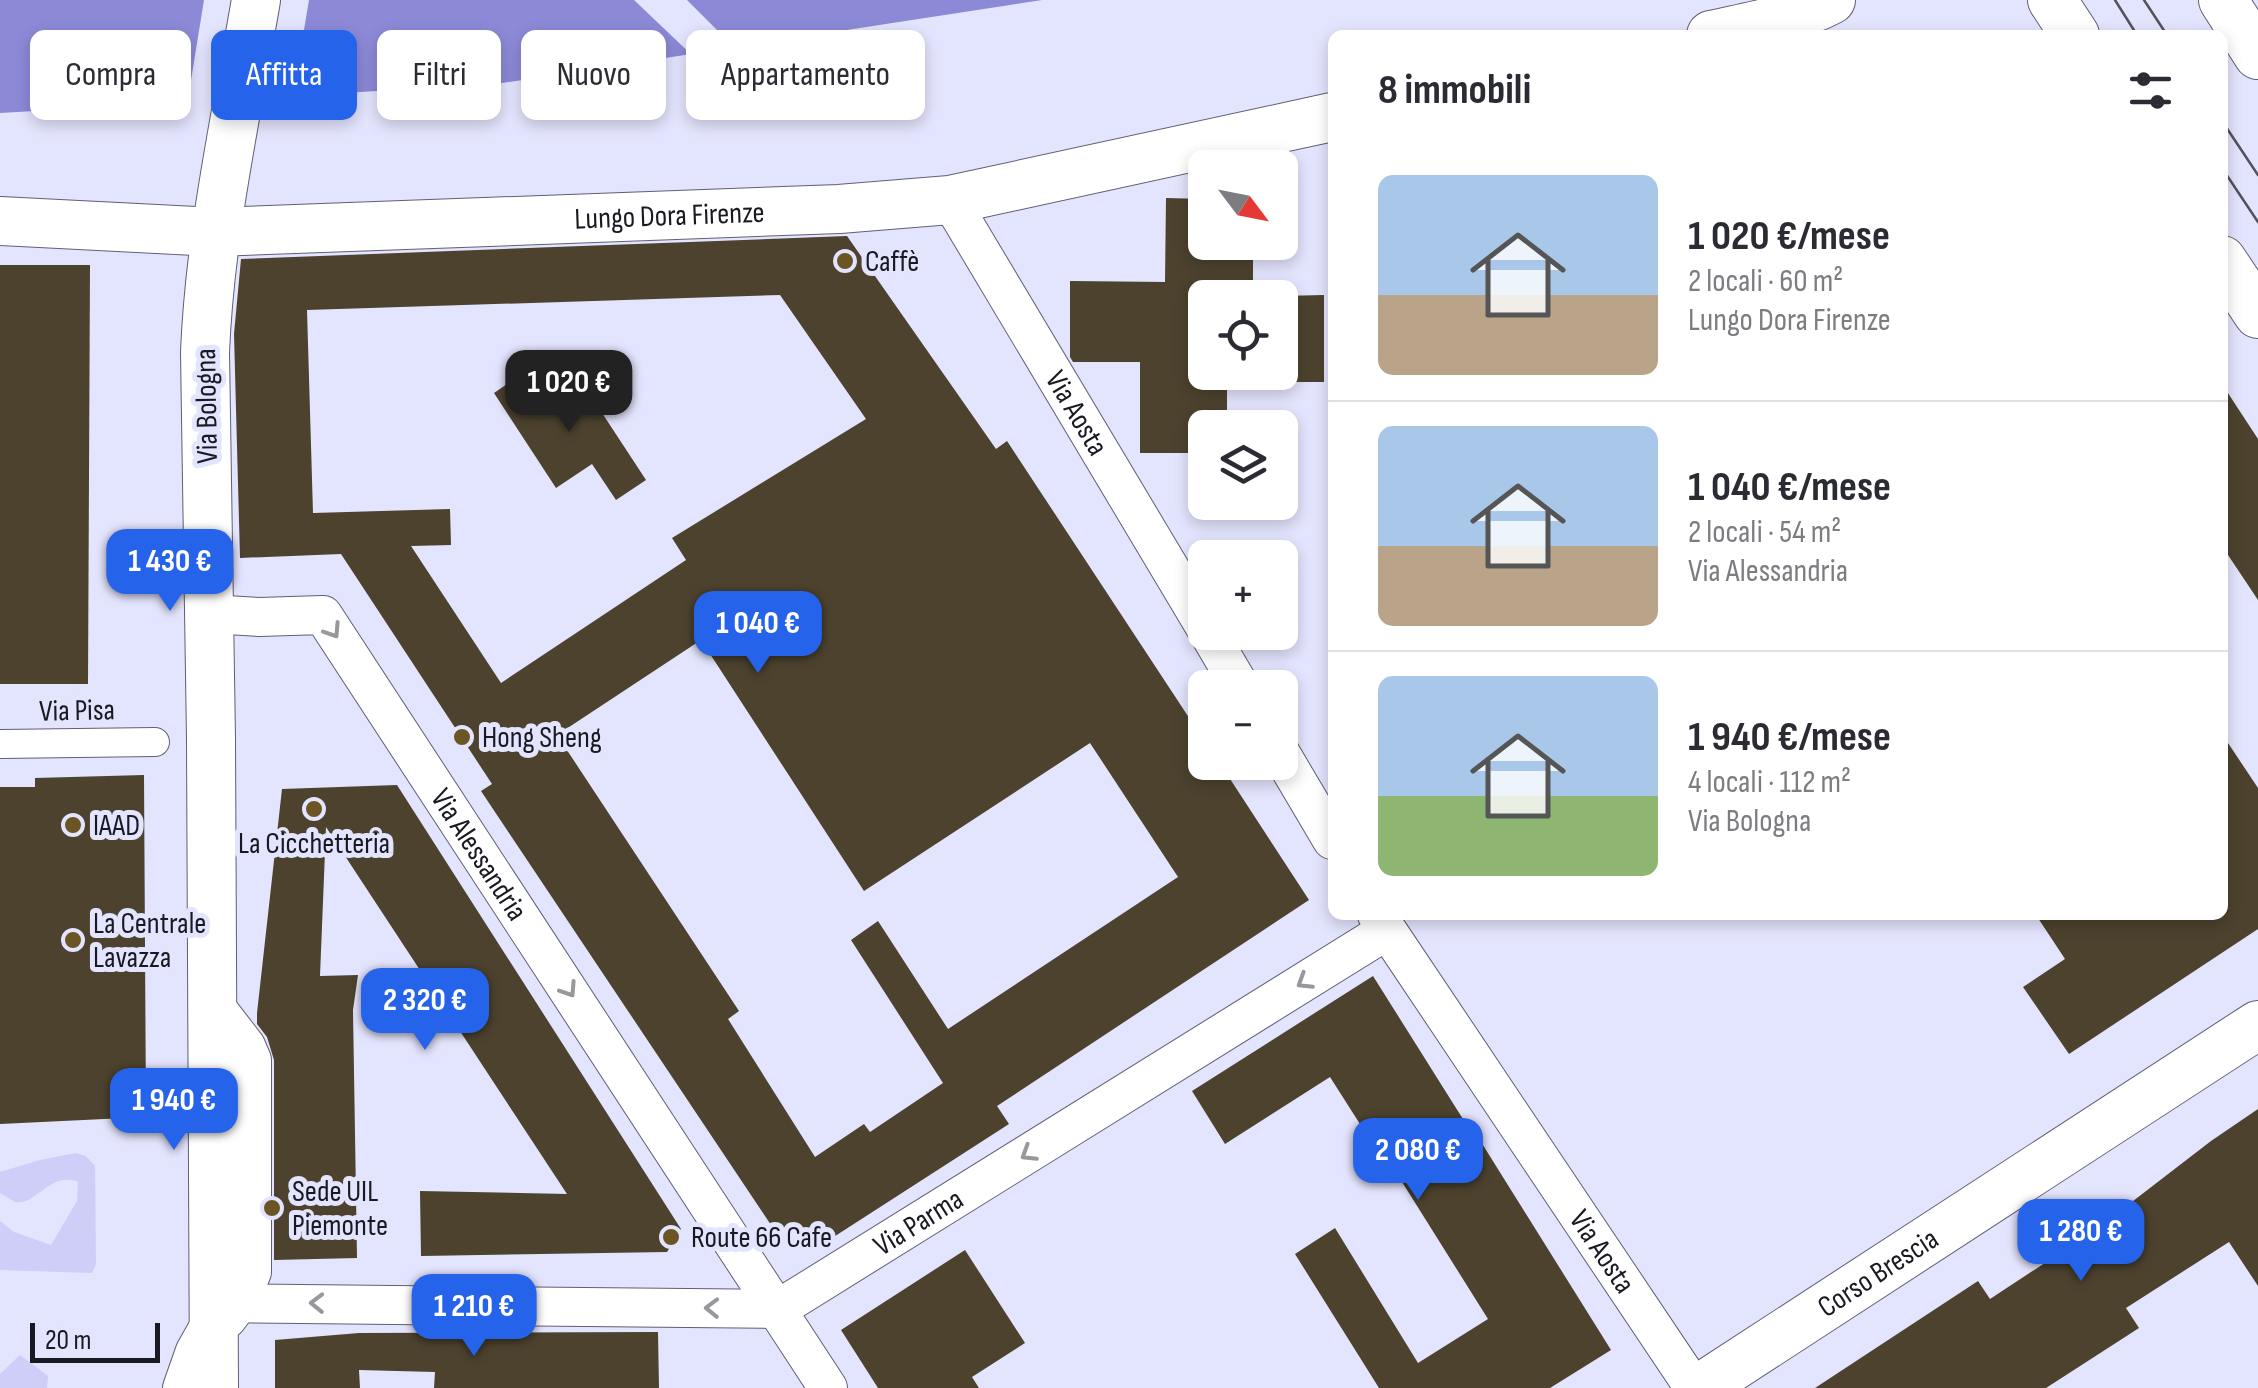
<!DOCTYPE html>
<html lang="it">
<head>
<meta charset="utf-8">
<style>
  body { margin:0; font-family:"Sofia Sans Condensed",sans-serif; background:#f7f7f7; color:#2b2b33; height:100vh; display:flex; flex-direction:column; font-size:38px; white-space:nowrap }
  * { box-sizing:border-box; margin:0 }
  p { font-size:32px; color:#7c7c81 }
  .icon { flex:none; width:55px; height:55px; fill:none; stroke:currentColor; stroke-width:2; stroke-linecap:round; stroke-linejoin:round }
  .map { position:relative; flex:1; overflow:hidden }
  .details { position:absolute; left:1328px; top:30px; width:900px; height:890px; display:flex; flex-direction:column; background:#fff; border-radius:15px; box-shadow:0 5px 15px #0003 }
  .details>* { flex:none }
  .guide { position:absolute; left:30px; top:30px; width:950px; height:90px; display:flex; gap:20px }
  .needle { width:65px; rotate:122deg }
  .buttons { position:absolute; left:1188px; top:150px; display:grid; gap:20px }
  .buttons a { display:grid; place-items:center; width:110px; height:110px; border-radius:15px; background:#fff; box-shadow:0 5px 15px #0003; font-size:50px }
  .scale { position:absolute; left:30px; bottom:25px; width:130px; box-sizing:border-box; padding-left:10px; border:5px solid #191922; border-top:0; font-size:28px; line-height:35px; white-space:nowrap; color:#191922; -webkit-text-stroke:8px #e3e4fd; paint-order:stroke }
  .price { position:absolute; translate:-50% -85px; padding:0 22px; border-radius:20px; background:#2563eb; color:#fff; font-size:32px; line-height:65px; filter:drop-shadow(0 2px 5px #0008) }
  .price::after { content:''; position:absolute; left:50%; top:60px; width:30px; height:22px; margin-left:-15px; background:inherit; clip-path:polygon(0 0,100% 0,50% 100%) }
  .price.on { background:#222; color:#fff }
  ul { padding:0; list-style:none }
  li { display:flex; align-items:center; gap:30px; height:250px; padding:0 50px }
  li+li { border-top:2px solid #e1e1e2 }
  li span { display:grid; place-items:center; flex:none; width:280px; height:200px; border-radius:15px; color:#555 }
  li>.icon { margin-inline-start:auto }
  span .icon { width:120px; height:120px; fill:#fffc; stroke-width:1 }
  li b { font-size:42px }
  h2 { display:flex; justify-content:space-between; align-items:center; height:120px; padding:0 50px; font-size:42px }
  .chip { padding:0 35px; border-radius:15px; background:#fff; box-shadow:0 5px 15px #0003; font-size:35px; line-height:90px }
  .chip.on { background:#2563eb; color:#fff }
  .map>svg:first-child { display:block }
  .green { fill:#cecef9 }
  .water { fill:#8c89d7 }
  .pier { fill:#e3e4fd }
  .building { fill:#4c422e; fill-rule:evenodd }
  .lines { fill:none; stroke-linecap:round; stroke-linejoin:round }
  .pedestrian-casing { stroke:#5f5f75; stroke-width:30 }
  .minor-casing { stroke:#5f5f75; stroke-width:40 }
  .tertiary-casing { stroke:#5f5f75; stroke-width:50 }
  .pedestrian { stroke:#fff; stroke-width:28 }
  .minor { stroke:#fff; stroke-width:38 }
  .tertiary { stroke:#fff; stroke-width:48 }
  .tram { stroke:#52525f; stroke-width:2.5 }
  .oneway { stroke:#98989c }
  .poi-dot { fill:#6b5524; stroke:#e3e4fd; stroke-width:4 }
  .labels { text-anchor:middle; stroke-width:10; stroke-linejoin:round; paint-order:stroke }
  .street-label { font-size:30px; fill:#191922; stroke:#e3e4fd }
  .poi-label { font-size:30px; fill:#191922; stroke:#e3e4fd; text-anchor:start }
</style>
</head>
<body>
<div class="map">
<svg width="2258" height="1388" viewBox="0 0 2258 1388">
  <rect width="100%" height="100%" fill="#e3e4fd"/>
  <!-- green -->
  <g class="green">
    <path d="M76 1153 86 1156 95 1166 96 1264 92 1273 0 1270V1221L14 1232 51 1245 77 1201 78 1182C49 1171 37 1206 15 1202 14 1201 1 1194 0 1193V1172L40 1160Z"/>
    <path d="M20 1355 48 1376 47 1388H0V1374Z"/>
  </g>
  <!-- water -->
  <path class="water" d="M0 0H1042L496 84 0 113Z"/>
  <!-- pier -->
  <g class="pier">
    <path d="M204 0H309L292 101 198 106 187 105Z"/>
    <path d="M634 0H687L739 52 696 59Z"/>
  </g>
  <!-- building -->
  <g class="building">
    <path d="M1166 198 1205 199V242H1253V298H1205V372H1227V428H1205V453H1140V362H1073L1070 357V281L1165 282Z"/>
    <path d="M847 236 996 449 1007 441 1205 742V762H1219L1309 900 997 1106 1009 1124 815 1249 783 1243 481 791 492 784 341 554 240 558 234 334 241 259ZM780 295 866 419 672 538 686 560 501 683 411 546 451 545 450 509 313 513 307 310ZM701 640 864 891 1090 743 1178 877 948 1029 878 921 851 940 943 1083 870 1132 864 1124 815 1157 728 1019 739 1011 557 735Z"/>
    <path d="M0 265H90L88 684H0Z"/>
    <path d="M1324 295V382H1280V296Z"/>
    <path d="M529 369 554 407 585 387 646 480 616 500 592 464 556 488 494 393Z"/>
    <path d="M2222 384 2258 439V600L2222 546Z"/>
    <path d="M2222 734 2258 788V929L2069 1054 2023 987 2065 959 2036 915H2222Z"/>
    <path d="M144 775 146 1117 0 1124V787H35V778Z"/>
    <path d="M397 785 681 1229 667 1252 421 1256 420 1191 567 1194 326 827 320 976 358 975 353 1010 357 1258 274 1260V1060L267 1037 257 1024V1013L282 789Z"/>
    <path d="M1373 976 1478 1143 1481 1142 1611 1350 1550 1388H1379L1295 1254 1335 1228 1418 1363 1488 1319 1392 1166 1388 1168 1330 1077 1225 1144 1192 1091Z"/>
    <path d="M2258 1109V1286L2229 1242 2126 1308 2139 1328 2046 1388H1815L1978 1281 1990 1299 2098 1228 2211 1141Z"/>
    <path d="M965 1250 1025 1343 972 1377 979 1388H878L841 1330Z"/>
    <path d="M658 1332 659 1388H434L435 1372 359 1370 360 1388H275V1340L359 1333Z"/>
  </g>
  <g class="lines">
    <!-- pedestrian casing -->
    <g class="pedestrian-casing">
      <path id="pedestrian" d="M0 744 155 742"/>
    </g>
    <!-- minor casing -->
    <g class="minor-casing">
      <g id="minor">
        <path id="s1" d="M950 200 1205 627"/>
        <path id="s2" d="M209 614 259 617 323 615 828 1388"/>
        <path d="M1208 632 1241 688"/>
        <path d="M1280 752 1332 840"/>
        <path id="s3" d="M1377 915 1694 1388"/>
        <path d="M212 1002 246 1046 252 1060V1272L239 1303 227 1319"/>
        <path id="s4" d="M213 1303 778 1309 1386 931"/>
        <path d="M182 1388 195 1351 212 1321"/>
      </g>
    </g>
    <!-- tertiary casing -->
    <g class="tertiary-casing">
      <g id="tertiary">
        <path d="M2052 0 2075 35"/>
        <path d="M2223 0 2258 55"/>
        <path d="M1711 35C1751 26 1795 19 1831 0"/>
        <path id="s5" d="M0 221 215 232 839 209 950 200 1332 117"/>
        <path d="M2222 260 2258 314"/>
        <path d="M214 1388 211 739 205 352C210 233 236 117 256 0"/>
        <path id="s6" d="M1700 1388 2258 1025"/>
      </g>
    </g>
    <!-- pedestrian -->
    <use href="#pedestrian" class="pedestrian"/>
    <!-- minor -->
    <use href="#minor" class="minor"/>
    <!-- tertiary -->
    <use href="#tertiary" class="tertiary"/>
    <!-- tram -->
    <g class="tram">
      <path d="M2115 0 2137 35"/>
      <path d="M2144 0 2167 35"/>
      <path d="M2222 121 2258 175"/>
      <path d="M2222 168 2258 222"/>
    </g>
  </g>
  <!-- one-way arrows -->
  <defs><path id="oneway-chevron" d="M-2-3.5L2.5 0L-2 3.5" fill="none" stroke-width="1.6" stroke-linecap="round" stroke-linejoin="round" transform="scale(2.5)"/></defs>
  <g class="oneway">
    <use href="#oneway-chevron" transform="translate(333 631) rotate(57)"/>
    <use href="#oneway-chevron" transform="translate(1304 982) rotate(148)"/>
    <use href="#oneway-chevron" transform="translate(569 990) rotate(57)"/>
    <use href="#oneway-chevron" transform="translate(1028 1154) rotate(148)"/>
    <use href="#oneway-chevron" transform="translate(317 1303) rotate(-179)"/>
    <use href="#oneway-chevron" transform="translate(712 1308) rotate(-179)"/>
  </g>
  <!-- markers -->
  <g class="poi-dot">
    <circle cx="845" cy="261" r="10"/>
    <circle cx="462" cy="737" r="10"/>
    <circle cx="314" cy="809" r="10"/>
    <circle cx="73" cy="825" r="10"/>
    <circle cx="73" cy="940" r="10"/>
    <circle cx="272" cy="1208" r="10"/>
    <circle cx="671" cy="1237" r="10"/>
  </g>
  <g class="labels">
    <!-- street labels -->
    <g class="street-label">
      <text dy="10" stroke="none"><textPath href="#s5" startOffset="670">Lungo Dora Firenze</textPath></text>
      <text transform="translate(206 406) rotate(-91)" y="10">Via Bologna</text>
      <text dy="10" stroke="none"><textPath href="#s1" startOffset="248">Via Aosta</textPath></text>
      <text transform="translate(77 710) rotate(-1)" y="10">Via Pisa</text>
      <text dy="10" stroke="none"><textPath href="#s2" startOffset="400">Via Alessandria</textPath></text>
      <text dy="10" stroke="none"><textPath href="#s4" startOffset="730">Via Parma</textPath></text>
      <text dy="10" stroke="none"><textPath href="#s3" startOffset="405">Via Aosta</textPath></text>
      <text dy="10" stroke="none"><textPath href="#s6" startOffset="212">Corso Brescia</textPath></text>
    </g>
    <!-- poi labels -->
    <g class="poi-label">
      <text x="865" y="271">Caffè</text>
      <text x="482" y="747">Hong Sheng</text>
      <text x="93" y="835">IAAD</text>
      <text x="314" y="853" text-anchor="middle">La Cicchetteria</text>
      <text x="93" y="933">La Centrale<tspan x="93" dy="34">Lavazza</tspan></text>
      <text x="292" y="1201">Sede UIL<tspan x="292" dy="34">Piemonte</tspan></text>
      <text x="691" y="1247">Route 66 Cafe</text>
    </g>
  </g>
</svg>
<div class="buttons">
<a><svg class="needle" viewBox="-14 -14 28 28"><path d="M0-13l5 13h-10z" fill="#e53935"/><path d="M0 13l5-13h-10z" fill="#7c7c81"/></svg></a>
<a><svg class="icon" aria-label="locate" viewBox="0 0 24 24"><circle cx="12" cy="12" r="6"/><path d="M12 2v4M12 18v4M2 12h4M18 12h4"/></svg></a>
<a><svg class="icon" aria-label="layers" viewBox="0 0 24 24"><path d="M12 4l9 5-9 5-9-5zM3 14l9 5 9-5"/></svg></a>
<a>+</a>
<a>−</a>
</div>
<div class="scale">20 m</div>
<b class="price on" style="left:569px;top:435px">1 020 €</b>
<b class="price" style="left:170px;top:614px">1 430 €</b>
<b class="price" style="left:758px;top:676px">1 040 €</b>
<b class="price" style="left:425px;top:1053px">2 320 €</b>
<b class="price" style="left:174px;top:1153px">1 940 €</b>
<b class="price" style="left:1418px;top:1203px">2 080 €</b>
<b class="price" style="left:2081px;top:1284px">1 280 €</b>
<b class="price" style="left:474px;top:1359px">1 210 €</b>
<div class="guide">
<a class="chip">Compra</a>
<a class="chip on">Affitta</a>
<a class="chip">Filtri</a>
<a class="chip">Nuovo</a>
<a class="chip">Appartamento</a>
</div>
<section class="details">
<h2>8 immobili<svg class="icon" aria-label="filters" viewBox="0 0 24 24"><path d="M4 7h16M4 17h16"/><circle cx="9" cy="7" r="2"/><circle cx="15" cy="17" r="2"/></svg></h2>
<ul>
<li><span style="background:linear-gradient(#a9c7e8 60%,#b9a48a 0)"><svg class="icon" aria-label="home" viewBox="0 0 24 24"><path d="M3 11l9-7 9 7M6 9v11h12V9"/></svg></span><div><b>1 020 €/mese</b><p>2 locali · 60 m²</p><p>Lungo Dora Firenze</p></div></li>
<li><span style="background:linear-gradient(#a9c7e8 60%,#b9a48a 0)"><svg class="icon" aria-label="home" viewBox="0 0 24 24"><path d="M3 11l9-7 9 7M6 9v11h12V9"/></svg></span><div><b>1 040 €/mese</b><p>2 locali · 54 m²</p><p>Via Alessandria</p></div></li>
<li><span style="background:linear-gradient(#a9c7e8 60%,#8fb573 0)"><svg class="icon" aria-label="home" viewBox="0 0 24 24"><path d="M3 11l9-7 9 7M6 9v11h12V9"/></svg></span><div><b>1 940 €/mese</b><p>4 locali · 112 m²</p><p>Via Bologna</p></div></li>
</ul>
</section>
</div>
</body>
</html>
